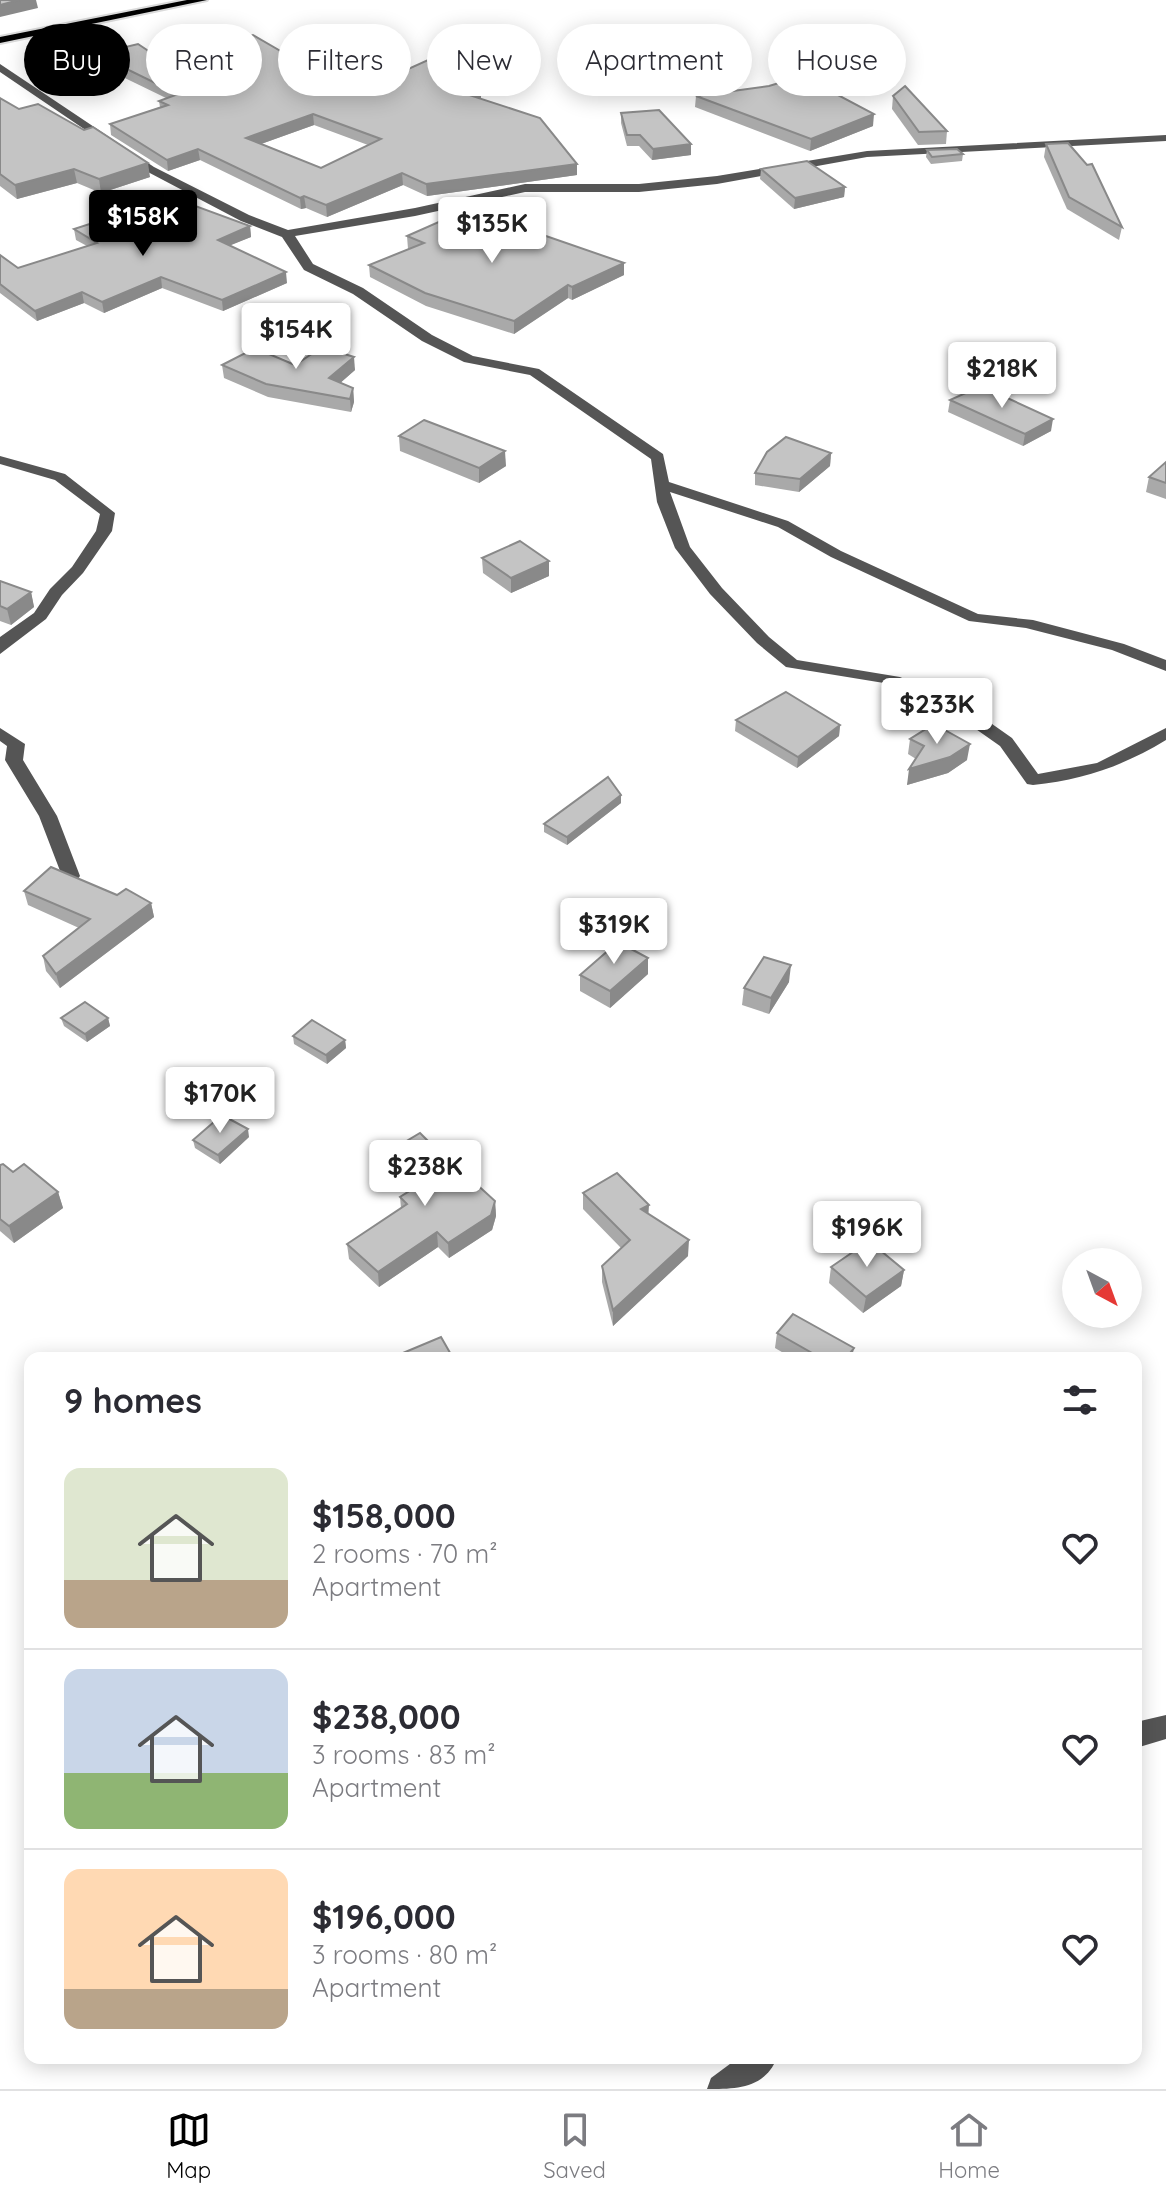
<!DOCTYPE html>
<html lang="en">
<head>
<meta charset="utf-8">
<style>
  body { margin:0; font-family:Quicksand,sans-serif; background:#f7f7f7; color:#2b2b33; height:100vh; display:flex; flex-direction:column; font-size:30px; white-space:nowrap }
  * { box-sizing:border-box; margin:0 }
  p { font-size:26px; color:#7c7c81 }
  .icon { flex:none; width:44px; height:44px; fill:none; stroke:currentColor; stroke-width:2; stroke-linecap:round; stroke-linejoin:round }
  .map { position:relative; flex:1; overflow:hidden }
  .panel { position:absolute; left:24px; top:1352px; width:1118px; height:712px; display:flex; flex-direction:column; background:#fff; border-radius:16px; box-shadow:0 4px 20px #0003 }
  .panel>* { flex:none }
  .hud { position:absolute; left:24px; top:24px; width:1118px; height:72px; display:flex; gap:16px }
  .needle { width:52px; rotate:139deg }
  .tools { position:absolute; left:1062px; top:1248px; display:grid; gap:16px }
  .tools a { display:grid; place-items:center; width:80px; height:80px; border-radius:50%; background:#fff; box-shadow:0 4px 20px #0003; font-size:40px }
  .price { position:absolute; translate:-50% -68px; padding:0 18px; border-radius:8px; background:#fff; color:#222; font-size:26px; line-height:52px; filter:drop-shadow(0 2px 4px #0008) }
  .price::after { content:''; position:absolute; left:50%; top:48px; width:24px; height:18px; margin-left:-12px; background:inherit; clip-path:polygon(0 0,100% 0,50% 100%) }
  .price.active { background:#000; color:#fff }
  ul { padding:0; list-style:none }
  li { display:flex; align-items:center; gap:24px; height:200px; padding:0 40px }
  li+li { border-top:2px solid #e1e1e2 }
  li span { display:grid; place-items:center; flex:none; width:224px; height:160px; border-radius:16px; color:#555 }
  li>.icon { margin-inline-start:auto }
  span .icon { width:96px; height:96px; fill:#fffc; stroke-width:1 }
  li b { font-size:34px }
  h2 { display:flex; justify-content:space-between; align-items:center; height:96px; padding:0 40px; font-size:34px }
  .tag { padding:0 28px; border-radius:36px; background:#fff; box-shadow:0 4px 20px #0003; font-size:28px; line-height:72px }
  .tag.active { background:#000; color:#fff }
  .tabs { display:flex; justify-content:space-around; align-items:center; height:112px; border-top:2px solid #e1e1e2; background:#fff; font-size:22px; color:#7c7c81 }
  .tabs a { display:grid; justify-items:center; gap:4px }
  .tabs .active { color:#000 }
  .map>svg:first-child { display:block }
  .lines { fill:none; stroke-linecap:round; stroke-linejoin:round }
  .major-casing { stroke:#dbdbdb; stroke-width:4 }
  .minor { fill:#555; fill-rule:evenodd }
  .major { fill:#000; fill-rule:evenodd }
  .wall { fill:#a9a9a9; fill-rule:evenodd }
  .shaded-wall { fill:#898989 }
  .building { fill:#c4c4c4; stroke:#898989; stroke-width:2; fill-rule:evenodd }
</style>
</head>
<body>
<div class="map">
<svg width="1166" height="2089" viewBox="0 0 1166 2089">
  <rect width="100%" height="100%" fill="#fff"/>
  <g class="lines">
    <!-- major casing -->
    <g class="major-casing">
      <path id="major" d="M187 0H207L0 43V37Z"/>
    </g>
    <!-- minor -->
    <g class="minor">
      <path d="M0 64 154 167 249 215 288 230 415 208 525 184H639L717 176 867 151 1166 135V141L867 157 717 184 639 192H525L415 216 295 236 313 264 363 288 432 335 473 356 539 369 663 454 669 482 788 521 841 551 978 614 1033 620 1124 644 1166 660V671L1112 650 1026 628 969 621 831 557 778 527 670 492 690 547 722 588 769 637 797 660 900 677 975 712 1012 738 1038 774 1097 763 1166 728V740C1123 766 1083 780 1033 785L1027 784 1000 746 963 720 890 684 786 667 757 643 710 594 675 548 657 502 651 459 530 375 464 362 422 341 353 294 304 270 282 237 241 221 146 171 0 72Z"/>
      <path d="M0 456 65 474 115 513 112 531 83 573 62 595 46 619 0 654V637L34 613 50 589 72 567 96 531 100 514 55 480 0 464Z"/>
      <path d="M0 728 25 744 23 760 57 816 80 876 77 880 71 882 62 876 39 816 5 760 7 746 0 741Z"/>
      <path d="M1166 1715V1739L1136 1748V1722Z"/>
      <path d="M738 2058H777C764 2089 736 2089 707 2089L711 2078Z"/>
    </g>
    <!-- major -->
    <use href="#major" class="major"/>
  </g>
  <!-- wall -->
  <g class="wall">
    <path d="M284 53 373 85 465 82 462 84 481 90V99L577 175 427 196 403 185 327 217 306 208 301 209 200 160 168 171 111 135 110 124 160 107 159 101 166 98 98 65 96 54 159 58ZM314 125 368 145 321 168 261 144Z"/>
    <path d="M696 96 873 126 810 151 695 107Z"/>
    <path d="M893 96 947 131 946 144 918 145 892 109Z"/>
    <path d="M0 98 19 109 150 177 101 193 77 183 17 199 0 186Z"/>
    <path d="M621 113 691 144V155L652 160 639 146H627L621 123Z"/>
    <path d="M1046 144 1122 227 1119 240 1067 209 1044 157Z"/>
    <path d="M927 150 963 154 962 161 931 164 926 157Z"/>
    <path d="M761 169 845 187 844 197 794 209 760 179Z"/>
    <path d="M181 208 250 226 251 237 230 245 287 283 223 311 162 288 104 313 84 303 37 321 0 293V255L18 268 87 246 76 240 74 229Z"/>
    <path d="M407 236 624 263V275L572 300 568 298 514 334 426 306 370 277 369 265 408 249Z"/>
    <path d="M222 365H295L355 370 340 383 353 388 354 402 351 412 268 397 224 378Z"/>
    <path d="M950 400 1051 431 1023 446 948 412Z"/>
    <path d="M399 436 506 466 479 483 400 451Z"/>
    <path d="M831 453 830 466 799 492 755 485V473Z"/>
    <path d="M1166 462V499L1146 492 1149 477Z"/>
    <path d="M482 558 549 576 511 593 483 573Z"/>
    <path d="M0 581 31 592 34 607 11 625 0 621Z"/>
    <path d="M736 720 840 725 839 736 797 768 735 731Z"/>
    <path d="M910 739 967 760 948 773 907 785 916 759 908 754Z"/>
    <path d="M621 795V803L567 845 544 832V824Z"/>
    <path d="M24 891 117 895 151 903 154 917 60 988 46 971 43 956 79 928 28 905Z"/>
    <path d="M648 958V974L610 1008 580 991V975Z"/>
    <path d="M789 982 769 1014 742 1005 744 988Z"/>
    <path d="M61 1018H108L110 1026 87 1042 64 1026Z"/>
    <path d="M293 1036 345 1040 346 1048 327 1064 294 1044Z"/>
    <path d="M249 1137 220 1164 195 1148 193 1140Z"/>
    <path d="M395 1148 469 1182 495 1201 496 1216 492 1230 449 1258 438 1247 379 1287 349 1259 347 1244 401 1208 400 1197 418 1186 396 1163Z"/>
    <path d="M0 1165 58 1192 63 1208 14 1243 0 1231Z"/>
    <path d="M583 1193 649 1214 688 1256 613 1326 602 1282V1266L621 1248 583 1209Z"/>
    <path d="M831 1267 904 1270 901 1286 863 1313 829 1283Z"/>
    <path d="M777 1333 852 1358H792L775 1348Z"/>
  </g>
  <!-- shaded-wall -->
  <g class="shaded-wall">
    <path d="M19 0H36L38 8 0 17V5Z"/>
    <path d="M465 72V82L449 90 448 79Z"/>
    <path d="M481 90V101L469 95Z"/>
    <path d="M313 114 314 125 247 149 246 138Z"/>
    <path d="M874 114 873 126 810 151 811 139Z"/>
    <path d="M691 144V155L652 160 653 149Z"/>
    <path d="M198 149 200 160 168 171 167 160Z"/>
    <path d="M148 163 150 177 101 193 99 179Z"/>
    <path d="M577 164V175L427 196 426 184Z"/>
    <path d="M74 169 77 183 17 199 15 185Z"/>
    <path d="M402 173 403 185 327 217 326 205Z"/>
    <path d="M845 187 844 197 794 209 795 198Z"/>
    <path d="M304 196 306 208 301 209 300 198Z"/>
    <path d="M250 226 251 237 219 250 218 240Z"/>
    <path d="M624 263V275L572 300V287Z"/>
    <path d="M286 272 287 283 223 311 222 300Z"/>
    <path d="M161 277 162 288 104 313 102 302Z"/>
    <path d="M568 285V298L514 334V321Z"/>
    <path d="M82 292 84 303 37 321 35 311Z"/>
    <path d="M354 357 355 370 330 392 329 378Z"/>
    <path d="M353 388 354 402 351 412 350 399Z"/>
    <path d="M1053 419 1051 431 1023 446 1025 434Z"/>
    <path d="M505 451 506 466 479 483V468Z"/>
    <path d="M831 453 830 466 799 492 800 479Z"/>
    <path d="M549 561V576L511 593V578Z"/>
    <path d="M31 592 34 607 11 625 7 609Z"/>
    <path d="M840 725 839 736 797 768 798 757Z"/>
    <path d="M970 744 967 760 948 773 907 785 909 769Z"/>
    <path d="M621 795V803L567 845V837Z"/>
    <path d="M151 903 154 917 60 988 56 974Z"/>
    <path d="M648 958V974L610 1008V991Z"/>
    <path d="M791 965 789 982 769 1014 771 998Z"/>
    <path d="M108 1018 110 1026 87 1042 85 1034Z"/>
    <path d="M345 1040 346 1048 327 1064 326 1055Z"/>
    <path d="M248 1129 249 1137 220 1164 218 1155Z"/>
    <path d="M58 1192 63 1208 14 1243 9 1226Z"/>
    <path d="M495 1201 496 1216 492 1230 449 1258 448 1243Z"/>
    <path d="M649 1205 648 1221 641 1209Z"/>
    <path d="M437 1232 438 1247 379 1287 378 1272Z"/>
    <path d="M689 1240 688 1256 613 1326V1310Z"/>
    <path d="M904 1270 901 1286 863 1313 866 1297Z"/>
    <path d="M854 1348 852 1358H846Z"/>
  </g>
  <!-- building -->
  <g class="building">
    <path d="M0 0H19L0 5Z"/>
    <path d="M253 35 284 53 343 44 351 47 373 85 428 60 465 72 448 79 481 90 469 95 540 118 577 164 426 184 402 173 326 205 304 196 300 198 198 149 167 160 110 124 168 105 159 101 178 94 96 54 138 44 159 58ZM313 114 381 139 321 168 246 138Z"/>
    <path d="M802 76 874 114 811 139 696 96 769 86Z"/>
    <path d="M905 86 947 131 919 132 893 96Z"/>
    <path d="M0 98 19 109 38 104 84 130 93 127 148 163 99 179 74 169 15 185 0 174Z"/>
    <path d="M659 110 691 144 653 149 640 135H627L621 113Z"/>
    <path d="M1068 143 1087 165 1092 164 1122 227 1069 197 1046 144Z"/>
    <path d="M957 149 963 154 932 157 927 150Z"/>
    <path d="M807 161 845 187 795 198 761 169Z"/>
    <path d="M164 200 181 208 190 204 250 226 218 240 286 272 222 300 161 277 102 302 82 292 35 311 0 284V255L18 268 97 243 74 229Z"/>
    <path d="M468 209 624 263 572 287 568 285 514 321 425 293 369 265 424 243 407 236Z"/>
    <path d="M322 347 354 357 329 378 353 388 350 399 266 384 222 365 255 348 295 365Z"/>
    <path d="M981 386 1053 419 1025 434 950 400Z"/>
    <path d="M424 420 505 451 479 468 399 436Z"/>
    <path d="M786 437 831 453 800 479 755 473 767 452Z"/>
    <path d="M1166 462V483L1149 477Z"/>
    <path d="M520 541 549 561 511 578 482 558Z"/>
    <path d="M0 581 31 592 7 609 0 606Z"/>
    <path d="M786 692 840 725 798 757 736 720Z"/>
    <path d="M934 724 970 744 950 757 909 769 924 746 910 739Z"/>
    <path d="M608 777 621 795 567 837 544 824Z"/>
    <path d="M51 867 117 895 126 889 151 903 56 974 43 956 90 919 24 891Z"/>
    <path d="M618 942 648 958 610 991 580 975Z"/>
    <path d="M764 957 791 965 771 998 744 988Z"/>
    <path d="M85 1002 108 1018 85 1034 61 1018Z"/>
    <path d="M312 1020 345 1040 326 1055 293 1036Z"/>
    <path d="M222 1115 248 1129 218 1155 193 1140Z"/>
    <path d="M420 1133 469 1182 472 1180 495 1201 491 1215 448 1243 437 1232 378 1272 347 1244 407 1204 400 1197 427 1180 395 1148Z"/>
    <path d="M3 1164 13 1172 24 1164 58 1192 9 1226 0 1219V1165Z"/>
    <path d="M617 1173 649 1205 641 1209 689 1240 613 1310 602 1266 630 1240 583 1193Z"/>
    <path d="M869 1241 904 1270 866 1297 831 1267Z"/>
    <path d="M793 1314 854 1348 846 1358H821L777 1333Z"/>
    <path d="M441 1337 453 1358H391Z"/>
  </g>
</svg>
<div class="tools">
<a><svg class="needle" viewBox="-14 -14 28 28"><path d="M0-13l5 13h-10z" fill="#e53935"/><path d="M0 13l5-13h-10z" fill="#7c7c81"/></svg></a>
</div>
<b class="price active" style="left:143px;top:258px">$158K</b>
<b class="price" style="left:492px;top:265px">$135K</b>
<b class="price" style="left:296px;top:371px">$154K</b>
<b class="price" style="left:1002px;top:410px">$218K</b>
<b class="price" style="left:937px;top:746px">$233K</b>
<b class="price" style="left:614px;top:966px">$319K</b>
<b class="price" style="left:220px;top:1135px">$170K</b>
<b class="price" style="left:425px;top:1208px">$238K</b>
<b class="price" style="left:867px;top:1269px">$196K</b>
<div class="hud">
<a class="tag active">Buy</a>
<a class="tag">Rent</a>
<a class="tag">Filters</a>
<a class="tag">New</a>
<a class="tag">Apartment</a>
<a class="tag">House</a>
</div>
<section class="panel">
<h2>9 homes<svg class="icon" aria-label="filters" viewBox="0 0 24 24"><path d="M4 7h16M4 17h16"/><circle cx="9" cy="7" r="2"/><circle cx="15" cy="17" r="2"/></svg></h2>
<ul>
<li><span style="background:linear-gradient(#dfe7d0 70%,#b9a48a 0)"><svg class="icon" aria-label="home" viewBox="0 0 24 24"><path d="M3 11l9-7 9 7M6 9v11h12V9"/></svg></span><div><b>$158,000</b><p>2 rooms · 70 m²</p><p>Apartment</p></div><svg class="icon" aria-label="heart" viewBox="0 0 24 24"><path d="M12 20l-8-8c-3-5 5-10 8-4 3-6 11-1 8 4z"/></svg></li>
<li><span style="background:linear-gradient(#c9d6e8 65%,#8fb573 0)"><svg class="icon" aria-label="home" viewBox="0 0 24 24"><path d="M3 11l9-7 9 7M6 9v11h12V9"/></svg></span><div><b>$238,000</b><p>3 rooms · 83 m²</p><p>Apartment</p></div><svg class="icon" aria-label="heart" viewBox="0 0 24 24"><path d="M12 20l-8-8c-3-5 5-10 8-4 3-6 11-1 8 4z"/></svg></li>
<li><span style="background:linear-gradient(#ffd9b3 75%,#b9a48a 0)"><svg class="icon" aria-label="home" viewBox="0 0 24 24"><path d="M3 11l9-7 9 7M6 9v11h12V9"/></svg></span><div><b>$196,000</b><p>3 rooms · 80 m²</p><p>Apartment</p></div><svg class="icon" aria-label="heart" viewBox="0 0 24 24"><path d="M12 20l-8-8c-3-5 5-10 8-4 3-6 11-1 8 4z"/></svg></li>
</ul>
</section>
</div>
<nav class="tabs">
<a class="active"><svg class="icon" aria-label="map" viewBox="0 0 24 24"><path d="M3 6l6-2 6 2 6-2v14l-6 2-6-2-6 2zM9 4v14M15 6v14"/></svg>Map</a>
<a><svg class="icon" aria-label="saved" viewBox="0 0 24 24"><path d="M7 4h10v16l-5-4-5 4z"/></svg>Saved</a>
<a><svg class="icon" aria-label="home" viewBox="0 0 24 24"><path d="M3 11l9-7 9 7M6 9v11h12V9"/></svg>Home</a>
</nav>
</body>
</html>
